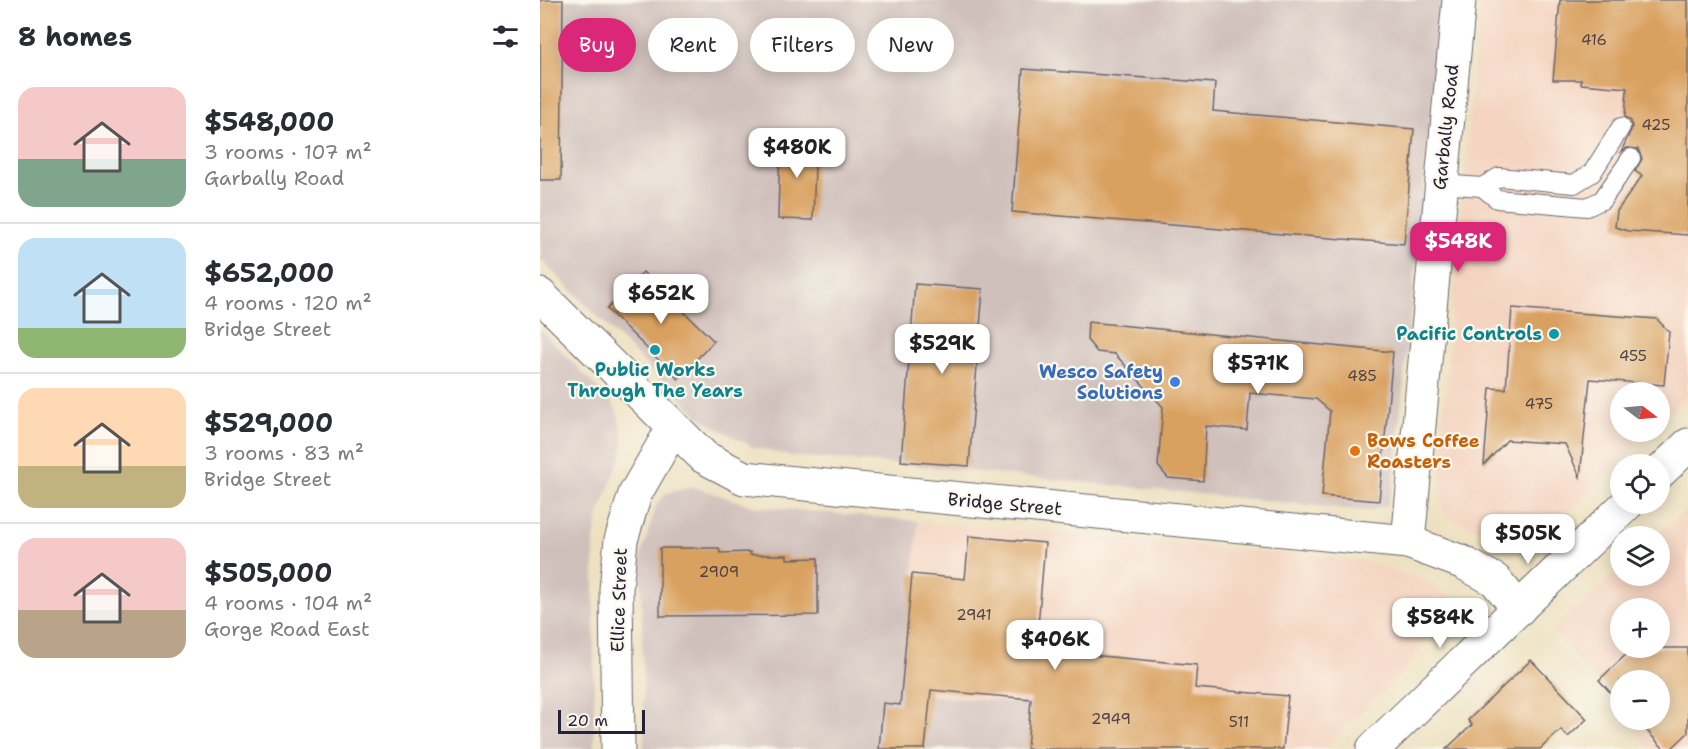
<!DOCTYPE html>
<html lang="en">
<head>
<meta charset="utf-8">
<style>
  body { margin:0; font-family:"Shantell Sans",sans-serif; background:#f2f2f3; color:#2b2b33; height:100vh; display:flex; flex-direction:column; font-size:22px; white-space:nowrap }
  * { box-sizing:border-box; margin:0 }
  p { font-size:20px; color:#7c7c81 }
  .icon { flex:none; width:33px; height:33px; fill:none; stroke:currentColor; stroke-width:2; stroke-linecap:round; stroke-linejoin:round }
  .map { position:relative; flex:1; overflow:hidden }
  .details { display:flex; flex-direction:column; background:#fff; width:540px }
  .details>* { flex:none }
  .guide { position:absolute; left:18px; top:18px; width:570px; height:54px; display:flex; gap:12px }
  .needle { width:39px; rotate:106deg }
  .controls { position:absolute; left:1070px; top:382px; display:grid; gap:12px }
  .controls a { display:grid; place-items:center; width:60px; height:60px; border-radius:50%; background:#fff; box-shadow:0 3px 15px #0003; font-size:30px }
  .scale { position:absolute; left:18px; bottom:15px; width:87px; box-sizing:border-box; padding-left:6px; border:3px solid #22223b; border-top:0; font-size:16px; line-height:21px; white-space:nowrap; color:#22223b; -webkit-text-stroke:4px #fbf7ec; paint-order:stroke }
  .price { position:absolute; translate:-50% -51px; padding:0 14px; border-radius:12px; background:#fff; color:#222; font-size:20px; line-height:39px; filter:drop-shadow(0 2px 3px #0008) }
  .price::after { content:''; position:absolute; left:50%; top:36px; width:18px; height:14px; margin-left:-9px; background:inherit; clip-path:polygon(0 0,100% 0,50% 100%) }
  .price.current { background:#db2777; color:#fff }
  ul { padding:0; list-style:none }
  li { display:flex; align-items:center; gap:18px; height:150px; padding:0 18px }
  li+li { border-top:2px solid #e1e1e2 }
  li span { display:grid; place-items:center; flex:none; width:168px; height:120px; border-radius:18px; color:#555 }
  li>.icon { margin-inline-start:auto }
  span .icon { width:72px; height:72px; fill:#fffc; stroke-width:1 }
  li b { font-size:26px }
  h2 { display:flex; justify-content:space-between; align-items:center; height:72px; padding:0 18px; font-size:26px }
  .tag { padding:0 21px; border-radius:27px; background:#fff; box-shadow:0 3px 15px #0003; font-size:21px; line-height:54px }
  .tag.current { background:#db2777; color:#fff }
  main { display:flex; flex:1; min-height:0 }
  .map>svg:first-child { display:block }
  .built { fill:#f4d3c0; fill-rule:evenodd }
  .industrial { fill:#d0c0bc }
  .building { fill:#d9a161 }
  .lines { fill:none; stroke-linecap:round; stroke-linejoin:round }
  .service-casing { stroke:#69656a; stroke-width:20 }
  .minor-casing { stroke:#69656a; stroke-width:35 }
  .tertiary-casing { stroke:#69656a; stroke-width:35 }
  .secondary-casing { stroke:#69656a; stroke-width:35 }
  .service { stroke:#fff; stroke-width:18 }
  .minor { stroke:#fff; stroke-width:33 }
  .tertiary { stroke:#fff; stroke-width:33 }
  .secondary { stroke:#fff; stroke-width:33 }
  .culture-dot { fill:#0f9aa8; stroke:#fbf7ec; stroke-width:2 }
  .shop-dot { fill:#3f7fe0; stroke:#fbf7ec; stroke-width:2 }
  .food-dot { fill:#e8710a; stroke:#fbf7ec; stroke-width:2 }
  .labels { text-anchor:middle; stroke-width:4.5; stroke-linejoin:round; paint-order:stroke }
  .number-label { font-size:15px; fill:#504244 }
  .street-label { font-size:18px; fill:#22223b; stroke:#fbf7ec }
  .culture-label { font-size:18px; font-weight:bold; fill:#0d838f; stroke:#fbf7ec; text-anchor:end }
  .shop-label { font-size:18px; font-weight:bold; fill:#366cbe; stroke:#fbf7ec; text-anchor:end }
  .food-label { font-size:18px; font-weight:bold; fill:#c56008; stroke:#fbf7ec; text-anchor:start }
</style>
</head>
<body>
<main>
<section class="details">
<h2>8 homes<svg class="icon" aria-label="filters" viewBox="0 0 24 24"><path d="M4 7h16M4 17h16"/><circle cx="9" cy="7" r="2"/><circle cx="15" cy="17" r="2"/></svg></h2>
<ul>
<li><span style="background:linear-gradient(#f6c9c9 60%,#7fa58c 0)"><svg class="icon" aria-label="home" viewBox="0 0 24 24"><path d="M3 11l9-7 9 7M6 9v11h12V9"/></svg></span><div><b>$548,000</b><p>3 rooms · 107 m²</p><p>Garbally Road</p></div></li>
<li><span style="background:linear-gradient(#bfe0f5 75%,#8fb573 0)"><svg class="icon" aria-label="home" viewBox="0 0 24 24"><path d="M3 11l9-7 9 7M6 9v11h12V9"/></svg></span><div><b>$652,000</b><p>4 rooms · 120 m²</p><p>Bridge Street</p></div></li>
<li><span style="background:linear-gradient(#ffd9b3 65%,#c2b280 0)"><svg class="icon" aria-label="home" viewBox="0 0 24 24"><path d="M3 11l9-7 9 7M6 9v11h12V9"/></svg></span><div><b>$529,000</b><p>3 rooms · 83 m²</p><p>Bridge Street</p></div></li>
<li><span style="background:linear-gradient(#f6c9c9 60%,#b9a48a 0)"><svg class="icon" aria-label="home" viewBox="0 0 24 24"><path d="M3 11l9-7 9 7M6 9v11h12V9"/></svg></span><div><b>$505,000</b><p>4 rooms · 104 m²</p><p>Gorge Road East</p></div></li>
</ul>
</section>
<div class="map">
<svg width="1148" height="749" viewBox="0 0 1148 749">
  <rect width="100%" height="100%" fill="#fbf7ec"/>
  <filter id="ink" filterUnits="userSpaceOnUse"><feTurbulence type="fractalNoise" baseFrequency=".0167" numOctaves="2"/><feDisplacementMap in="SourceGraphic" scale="12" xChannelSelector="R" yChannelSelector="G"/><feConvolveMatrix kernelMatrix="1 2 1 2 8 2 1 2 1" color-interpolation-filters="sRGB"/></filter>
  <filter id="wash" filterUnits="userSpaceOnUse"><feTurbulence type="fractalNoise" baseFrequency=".008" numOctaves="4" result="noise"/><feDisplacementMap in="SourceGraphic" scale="24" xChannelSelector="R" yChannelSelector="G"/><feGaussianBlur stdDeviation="1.35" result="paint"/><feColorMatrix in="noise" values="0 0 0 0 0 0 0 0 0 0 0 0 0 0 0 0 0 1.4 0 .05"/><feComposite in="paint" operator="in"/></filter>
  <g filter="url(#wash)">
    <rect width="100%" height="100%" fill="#ede1c1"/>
    <!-- built -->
    <g class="built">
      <path d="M940 0H1148V396L1119 424V393H1080V432H1111L1016 524 1002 534 975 541 959 538 909 518 903 511 901 501V436Z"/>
      <path d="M1148 508V749H1111L1087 720H1119V681H1080V711L1013 630 1080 569V576H1119V537H1116ZM1080 609H1119V648H1080Z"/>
      <path d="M378 521 825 561 887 582 910 595 914 601 906 618 863 671 783 749H487L491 704 362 694Z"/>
    </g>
    <!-- industrial -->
    <g class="industrial">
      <path d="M0 0H902L853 489 846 506 829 511 360 464 251 456 213 447 175 427 157 415 0 259Z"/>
      <path d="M0 329 72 403 78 413 83 438 82 454 59 514 54 540V749H0Z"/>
      <path d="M154 487 212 506 378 521 362 693 491 704 487 749H104L101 555 117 503 126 493Z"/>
    </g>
    <g id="blocks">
      <!-- building -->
      <g class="building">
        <path d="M0 0H23L21 180H0Z"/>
        <path d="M1020 0H1148V235L1088 231 1075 227 1077 211 1102 176 1095 171 1102 159 1098 149 1087 148 1081 152 1092 128 1091 121 1085 117 1087 88 1041 84V80H1013Z"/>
        <path d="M483 69 675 83 673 111 874 129 864 244 472 212Z"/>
        <path d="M240 139 276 140 273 220 238 219Z"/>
        <path d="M103 272 174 341 138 379 67 309Z"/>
        <path d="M375 284 443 289 429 466 361 461Z"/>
        <path d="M972 308 1117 319 1129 332 1124 385 1050 379 1040 477 1025 444 967 440 944 465 950 388 966 389Z"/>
        <path d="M548 322 853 352 839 501 782 496 790 411 776 399 710 393 707 430 666 426 663 481 628 478 618 466 623 407 575 354 557 352 547 340Z"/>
        <path d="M429 536 505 543 496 650 657 665 655 688 748 696 743 749H487L491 699 391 690 385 749H339L343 703 360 705 372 574 425 579Z"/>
        <path d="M120 548H179L180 553 210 552V555H247V559L278 558V615L120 616Z"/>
        <path d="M1093 648H1148V733L1131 749H1124L1097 720H1119V681H1080V703L1059 680Z"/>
        <path d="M991 660 1047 719 1028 737 1021 730 1000 749H906L932 725 928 720Z"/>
      </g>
    </g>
  </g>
  <g filter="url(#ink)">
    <use href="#blocks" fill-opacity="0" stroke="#69656a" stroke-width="1.5"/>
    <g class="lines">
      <!-- service casing -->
      <g class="service-casing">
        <g id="service">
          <path d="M901 184 942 187 959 177 1034 184 1052 173 1081 127"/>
          <path d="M942 187 957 199 1047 207 1062 200 1091 158"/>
        </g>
      </g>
      <!-- minor casing -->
      <g class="minor-casing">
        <g id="minor">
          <path d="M868 542 919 0"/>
          <path d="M78 749 76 589 81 540 95 494 133 428"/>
        </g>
      </g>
      <!-- tertiary casing -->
      <g class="tertiary-casing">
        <path id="tertiary" d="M0 295 164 457 204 478 868 542 922 562 955 580 979 609"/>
      </g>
      <!-- secondary casing -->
      <g class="secondary-casing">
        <g id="secondary">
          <path d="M1119 473 1148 445"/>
          <path d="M833 749 1087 504"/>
        </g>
      </g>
      <!-- service -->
      <use href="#service" class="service"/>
      <!-- minor -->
      <use href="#minor" class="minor"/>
      <!-- tertiary -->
      <use href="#tertiary" class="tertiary"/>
      <!-- secondary -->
      <use href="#secondary" class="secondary"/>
    </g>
  </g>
  <!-- markers -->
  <g class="culture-dot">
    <circle cx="1014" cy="334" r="6"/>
    <circle cx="115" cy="350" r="6"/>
  </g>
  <circle class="shop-dot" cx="635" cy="382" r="6"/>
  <circle class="food-dot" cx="815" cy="451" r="6"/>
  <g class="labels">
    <!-- number labels -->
    <g class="number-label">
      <text x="1054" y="45">416</text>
      <text x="1116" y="130">425</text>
      <text x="1093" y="361">455</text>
      <text x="822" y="381">485</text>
      <text x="999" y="409">475</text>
      <text x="179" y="577">2909</text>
      <text x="434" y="620">2941</text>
      <text x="571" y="724">2949</text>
      <text x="699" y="727">511</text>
    </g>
    <!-- street labels -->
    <g class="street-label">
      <text transform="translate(906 127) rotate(-84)" y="6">Garbally Road</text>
      <text transform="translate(465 504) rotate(5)" y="6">Bridge Street</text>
      <text transform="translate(79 600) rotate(-88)" y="6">Ellice Street</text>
    </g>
    <!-- culture labels -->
    <g class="culture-label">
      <text x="1002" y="340">Pacific Controls</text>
      <text x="115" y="376" text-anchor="middle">Public Works<tspan x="115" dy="21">Through The Years</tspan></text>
    </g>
    <!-- shop labels -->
    <g class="shop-label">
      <text x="623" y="378">Wesco Safety<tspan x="623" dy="21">Solutions</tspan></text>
    </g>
    <!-- food labels -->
    <g class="food-label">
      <text x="827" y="447">Bows Coffee<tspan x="827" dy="21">Roasters</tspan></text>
    </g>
  </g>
</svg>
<div class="controls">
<a><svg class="needle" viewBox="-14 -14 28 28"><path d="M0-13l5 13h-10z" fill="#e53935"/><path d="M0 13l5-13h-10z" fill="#7c7c81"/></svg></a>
<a><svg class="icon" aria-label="locate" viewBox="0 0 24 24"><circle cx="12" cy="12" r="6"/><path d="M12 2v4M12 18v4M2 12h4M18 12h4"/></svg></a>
<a><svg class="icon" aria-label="layers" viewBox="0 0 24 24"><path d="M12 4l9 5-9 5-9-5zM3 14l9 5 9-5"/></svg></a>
<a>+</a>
<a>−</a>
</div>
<div class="scale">20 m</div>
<b class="price" style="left:257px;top:179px">$480K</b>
<b class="price current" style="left:918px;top:273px">$548K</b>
<b class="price" style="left:121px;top:325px">$652K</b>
<b class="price" style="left:402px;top:375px">$529K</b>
<b class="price" style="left:718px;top:395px">$571K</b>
<b class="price" style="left:988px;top:565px">$505K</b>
<b class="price" style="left:900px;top:649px">$584K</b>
<b class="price" style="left:515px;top:671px">$406K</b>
<div class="guide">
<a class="tag current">Buy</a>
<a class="tag">Rent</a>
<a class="tag">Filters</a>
<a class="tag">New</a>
</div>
</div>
</main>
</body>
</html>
